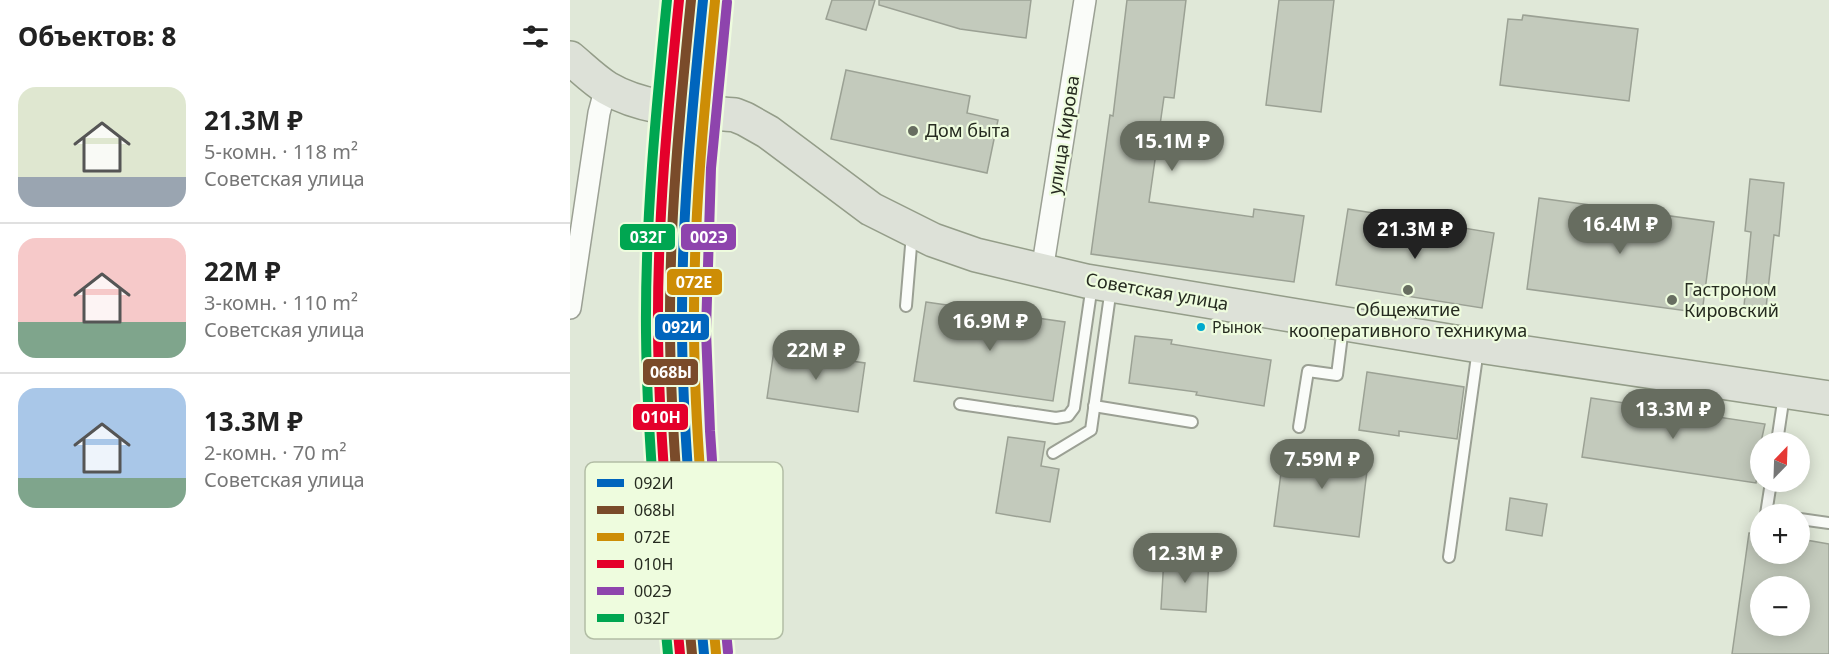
<!DOCTYPE html>
<html lang="ru">
<head>
<meta charset="utf-8">
<style>
  body { margin:0; font-family:"Noto Sans",sans-serif; background:#f2f2f2; color:#222; height:100vh; display:flex; flex-direction:column; font-size:22px; white-space:nowrap }
  * { box-sizing:border-box; margin:0 }
  p { font-size:20px; color:#767676 }
  .icon { flex:none; width:33px; height:33px; fill:none; stroke:currentColor; stroke-width:2; stroke-linecap:round; stroke-linejoin:round }
  .map { position:relative; flex:1; overflow:hidden }
  .panel { display:flex; flex-direction:column; background:#fff; width:570px }
  .panel>* { flex:none }
  .needle { width:39px; rotate:23deg }
  .controls { position:absolute; left:1180px; top:432px; display:grid; gap:12px }
  .controls a { display:grid; place-items:center; width:60px; height:60px; border-radius:50%; background:#fff; box-shadow:0 3px 15px #0003; font-size:30px }
  .price { position:absolute; translate:-50% -51px; padding:0 14px; border-radius:21px; background:#676d60; color:#fff; font-size:20px; line-height:39px; filter:drop-shadow(0 2px 3px #0008) }
  .price::after { content:''; position:absolute; left:50%; top:36px; width:18px; height:14px; margin-left:-9px; background:inherit; clip-path:polygon(0 0,100% 0,50% 100%) }
  .price.current { background:#222; color:#fff }
  ul { padding:0; list-style:none }
  li { display:flex; align-items:center; gap:18px; height:150px; padding:0 18px }
  li+li { border-top:2px solid #e0e0e0 }
  li span { display:grid; place-items:center; flex:none; width:168px; height:120px; border-radius:18px; color:#555 }
  li>.icon { margin-inline-start:auto }
  span .icon { width:72px; height:72px; fill:#fffc; stroke-width:1 }
  li b { font-size:26px }
  h2 { display:flex; justify-content:space-between; align-items:center; height:72px; padding:0 18px; font-size:26px }
  main { display:flex; flex:1; min-height:0 }
  .map>svg:first-child { display:block }
  .building { fill:#c3cabc; stroke:#9ba194; stroke-width:1.5; fill-rule:evenodd }
  .lines { fill:none; stroke-linecap:round; stroke-linejoin:round }
  .lane-casing { stroke:#9ba094; stroke-width:14 }
  .street-casing { stroke:#9ba094; stroke-width:24 }
  .primary-casing { stroke:#949d89; stroke-width:36 }
  .lane { stroke:#fafcf9; stroke-width:10 }
  .street { stroke:#fafcf9; stroke-width:21 }
  .primary { stroke:#dde1d8; stroke-width:33 }
  .rail-1-casing { stroke:#eefcde; stroke-width:15 }
  .rail-2-casing { stroke:#eefcde; stroke-width:15 }
  .rail-3-casing { stroke:#eefcde; stroke-width:15 }
  .rail-4-casing { stroke:#eefcde; stroke-width:15 }
  .rail-5-casing { stroke:#eefcde; stroke-width:15 }
  .rail-6-casing { stroke:#eefcde; stroke-width:15 }
  .rail-1 { stroke:#0065bd; stroke-width:10 }
  .rail-2 { stroke:#7a4b2a; stroke-width:10 }
  .rail-3 { stroke:#cd8d06; stroke-width:10 }
  .rail-4 { stroke:#e4002b; stroke-width:10 }
  .rail-5 { stroke:#8e44ad; stroke-width:10 }
  .rail-6 { stroke:#00a651; stroke-width:10 }
  .poi-dot { fill:#676d60; stroke:#eefcde; stroke-width:2 }
  .bus-dot { fill:#00a9ce; stroke:#eefcde; stroke-width:2 }
  .labels { text-anchor:middle; stroke-width:4.5; stroke-linejoin:round; paint-order:stroke }
  .bus-label { font-size:16px; fill:#262b20; stroke:#eefcde; text-anchor:start }
  .poi-label { font-size:18px; fill:#262b20; stroke:#eefcde; text-anchor:start }
  .street-label { font-size:18px; fill:#262b20; stroke:#eefcde }
  .key { fill:#eefcde; stroke:#b2bda5; stroke-width:1.5 }
  .key-label { font-size:16px; fill:#262b20 }
  .line-badge { stroke:#eefcde; stroke-width:2 }
  .badge-label { font-size:16px; text-anchor:middle; font-weight:bold; fill:#fff }
</style>
</head>
<body>
<main>
<section class="panel">
<h2>Объектов: 8<svg class="icon" aria-label="filters" viewBox="0 0 24 24"><path d="M4 7h16M4 17h16"/><circle cx="9" cy="7" r="2"/><circle cx="15" cy="17" r="2"/></svg></h2>
<ul>
<li><span style="background:linear-gradient(#dfe7d0 75%,#9aa5b1 0)"><svg class="icon" aria-label="home" viewBox="0 0 24 24"><path d="M3 11l9-7 9 7M6 9v11h12V9"/></svg></span><div><b>21.3M ₽</b><p>5-комн. · 118 m²</p><p>Советская улица</p></div></li>
<li><span style="background:linear-gradient(#f6c9c9 70%,#7fa58c 0)"><svg class="icon" aria-label="home" viewBox="0 0 24 24"><path d="M3 11l9-7 9 7M6 9v11h12V9"/></svg></span><div><b>22M ₽</b><p>3-комн. · 110 m²</p><p>Советская улица</p></div></li>
<li><span style="background:linear-gradient(#a9c7e8 75%,#7fa58c 0)"><svg class="icon" aria-label="home" viewBox="0 0 24 24"><path d="M3 11l9-7 9 7M6 9v11h12V9"/></svg></span><div><b>13.3M ₽</b><p>2-комн. · 70 m²</p><p>Советская улица</p></div></li>
</ul>
</section>
<div class="map">
<svg width="1259" height="654" viewBox="0 0 1259 654">
  <rect width="100%" height="100%" fill="#e0e8d8"/>
  <!-- building -->
  <g class="building">
    <path d="M262 0H305L296 30 256 19Z"/>
    <path d="M309 0H461L456 38 390 29 309 5Z"/>
    <path d="M557 0H616L604 98 594 97 579 202 683 217 684 209 734 216 724 282 521 254 540 115 543 116Z"/>
    <path d="M709 0H764L751 112 696 105Z"/>
    <path d="M953 15 1068 29 1059 101 930 85 938 19 952 20Z"/>
    <path d="M276 70 400 96 397 113 428 120 417 173 261 139Z"/>
    <path d="M1180 179 1214 183 1209 236 1204 235 1196 308 1174 306 1181 232 1175 231Z"/>
    <path d="M969 198 1144 222 1132 313 957 289Z"/>
    <path d="M778 209 822 216 821 226 881 235 882 226 924 233 912 308 766 285Z"/>
    <path d="M356 302 495 322 483 401 344 381Z"/>
    <path d="M565 336 602 340 601 344 701 360 694 406 626 395 627 392 559 383Z"/>
    <path d="M204 350 295 363 288 412 197 398Z"/>
    <path d="M797 372 894 387 887 439 829 431V436L789 430Z"/>
    <path d="M1021 398 1195 424 1191 442 1186 483 1012 457Z"/>
    <path d="M438 437 475 442 471 466 489 469 480 522 426 513Z"/>
    <path d="M715 443 799 454 789 537 704 526Z"/>
    <path d="M940 498 977 504 972 536 936 530Z"/>
    <path d="M1179 533 1191 534V554L1219 558 1220 554H1230V539L1259 544V654H1162ZM1191 586H1230V626H1191Z"/>
    <path d="M594 557 639 560 636 612 591 609Z"/>
  </g>
  <g class="lines">
    <!-- lane casing -->
    <g class="lane-casing">
      <g id="lane">
        <path d="M336 306 342 234"/>
        <path d="M390 404 486 418 498 416 504 408 522 285"/>
        <path d="M524 406 622 422"/>
        <path d="M729 427 738 371 767 375 773 327"/>
        <path d="M1207 442 1214 395"/>
        <path d="M483 453 521 430 541 288"/>
        <path d="M1201 482 1196 514H1201"/>
        <path d="M1230 519 1259 523"/>
        <path d="M879 557 908 349"/>
      </g>
    </g>
    <!-- street casing -->
    <g class="street-casing">
      <g id="street">
        <path d="M472 271 515 0"/>
        <path d="M0 308 29 113 36 87"/>
      </g>
    </g>
    <!-- primary casing -->
    <g class="primary-casing">
      <path id="primary" d="M0 58C12 68 24 80 37 88 74 110 123 111 165 115L175 119 198 132 301 209 363 240 406 255 516 281 909 346 1259 398"/>
    </g>
    <!-- lane -->
    <use href="#lane" class="lane"/>
    <!-- street -->
    <use href="#street" class="street"/>
    <!-- primary -->
    <use href="#primary" class="primary"/>
    <!-- rail-1 casing -->
    <g class="rail-1-casing">
      <path id="rail-1" d="M133 0C122 110 111 221 112 332 113 439 124 547 134 654"/>
    </g>
    <!-- rail-2 casing -->
    <g class="rail-2-casing">
      <path id="rail-2" d="M121 0C110 110 99 221 100 332 101 439 112 547 122 654"/>
    </g>
    <!-- rail-3 casing -->
    <g class="rail-3-casing">
      <path id="rail-3" d="M145 1C134 111 123 221 124 332 125 439 136 546 146 653"/>
    </g>
    <!-- rail-4 casing -->
    <g class="rail-4-casing">
      <path id="rail-4" d="M109 0C98 110 87 221 88 332 89 439 100 547 110 654"/>
    </g>
    <!-- rail-5 casing -->
    <g class="rail-5-casing">
      <path id="rail-5" d="M157 2 141 168 136 331 140 431 148 548 158 652"/>
    </g>
    <!-- rail-6 casing -->
    <g class="rail-6-casing">
      <path id="rail-6" d="M97 0C86 110 75 221 76 332 77 439 88 547 98 654"/>
    </g>
    <!-- rail-1 -->
    <use href="#rail-1" class="rail-1"/>
    <!-- rail-2 -->
    <use href="#rail-2" class="rail-2"/>
    <!-- rail-3 -->
    <use href="#rail-3" class="rail-3"/>
    <!-- rail-4 -->
    <use href="#rail-4" class="rail-4"/>
    <!-- rail-5 -->
    <use href="#rail-5" class="rail-5"/>
    <!-- rail-6 -->
    <use href="#rail-6" class="rail-6"/>
  </g>
  <!-- markers -->
  <g class="poi-dot">
    <circle cx="343" cy="131" r="6"/>
    <circle cx="838" cy="290" r="6"/>
    <circle cx="1102" cy="300" r="6"/>
  </g>
  <circle class="bus-dot" cx="631" cy="327" r="5"/>
  <g class="labels">
    <!-- bus labels -->
    <g class="bus-label">
      <text x="642" y="333">Рынок</text>
    </g>
    <!-- poi labels -->
    <g class="poi-label">
      <text x="355" y="137">Дом быта</text>
      <text x="1114" y="296">Гастроном<tspan x="1114" dy="21">Кировский</tspan></text>
      <text x="838" y="316" text-anchor="middle">Общежитие<tspan x="838" dy="21">кооперативного техникума</tspan></text>
    </g>
    <!-- street labels -->
    <g class="street-label">
      <text transform="translate(494 135) rotate(-81)" y="6">улица Кирова</text>
      <text transform="translate(587 292) rotate(10)" y="6">Советская улица</text>
    </g>
  </g>
  <!-- legend -->
  <rect x="15" y="462" width="198" height="177" rx="9" class="key"/>
  <rect x="27" y="479" width="27" height="8" fill="#0065bd"/>
  <rect x="27" y="506" width="27" height="8" fill="#7a4b2a"/>
  <rect x="27" y="533" width="27" height="8" fill="#cd8d06"/>
  <rect x="27" y="560" width="27" height="8" fill="#e4002b"/>
  <rect x="27" y="587" width="27" height="8" fill="#8e44ad"/>
  <rect x="27" y="614" width="27" height="8" fill="#00a651"/>
  <g class="key-label">
    <text x="64" y="489">092И</text>
    <text x="64" y="516">068Ы</text>
    <text x="64" y="543">072Е</text>
    <text x="64" y="570">010Н</text>
    <text x="64" y="597">002Э</text>
    <text x="64" y="624">032Г</text>
  </g>
  <g class="line-badge">
    <rect x="110" y="223" width="57" height="28" rx="6" fill="#8e44ad"/>
    <rect x="49" y="223" width="57" height="28" rx="6" fill="#00a651"/>
    <rect x="96" y="268" width="57" height="28" rx="6" fill="#cd8d06"/>
    <rect x="84" y="313" width="56" height="28" rx="6" fill="#0065bd"/>
    <rect x="72" y="358" width="57" height="28" rx="6" fill="#7a4b2a"/>
    <rect x="62" y="403" width="57" height="28" rx="6" fill="#e4002b"/>
  </g>
  <g class="badge-label">
    <text x="139" y="243">002Э</text>
    <text x="78" y="243">032Г</text>
    <text x="124" y="288">072Е</text>
    <text x="112" y="333">092И</text>
    <text x="101" y="378">068Ы</text>
    <text x="91" y="423">010Н</text>
  </g>
</svg>
<div class="controls">
<a><svg class="needle" viewBox="-14 -14 28 28"><path d="M0-13l5 13h-10z" fill="#e53935"/><path d="M0 13l5-13h-10z" fill="#767676"/></svg></a>
<a>+</a>
<a>−</a>
</div>
<b class="price" style="left:602px;top:172px">15.1M ₽</b>
<b class="price" style="left:1050px;top:255px">16.4M ₽</b>
<b class="price current" style="left:845px;top:260px">21.3M ₽</b>
<b class="price" style="left:420px;top:352px">16.9M ₽</b>
<b class="price" style="left:246px;top:381px">22M ₽</b>
<b class="price" style="left:1103px;top:440px">13.3M ₽</b>
<b class="price" style="left:752px;top:490px">7.59M ₽</b>
<b class="price" style="left:615px;top:584px">12.3M ₽</b>
</div>
</main>
</body>
</html>
